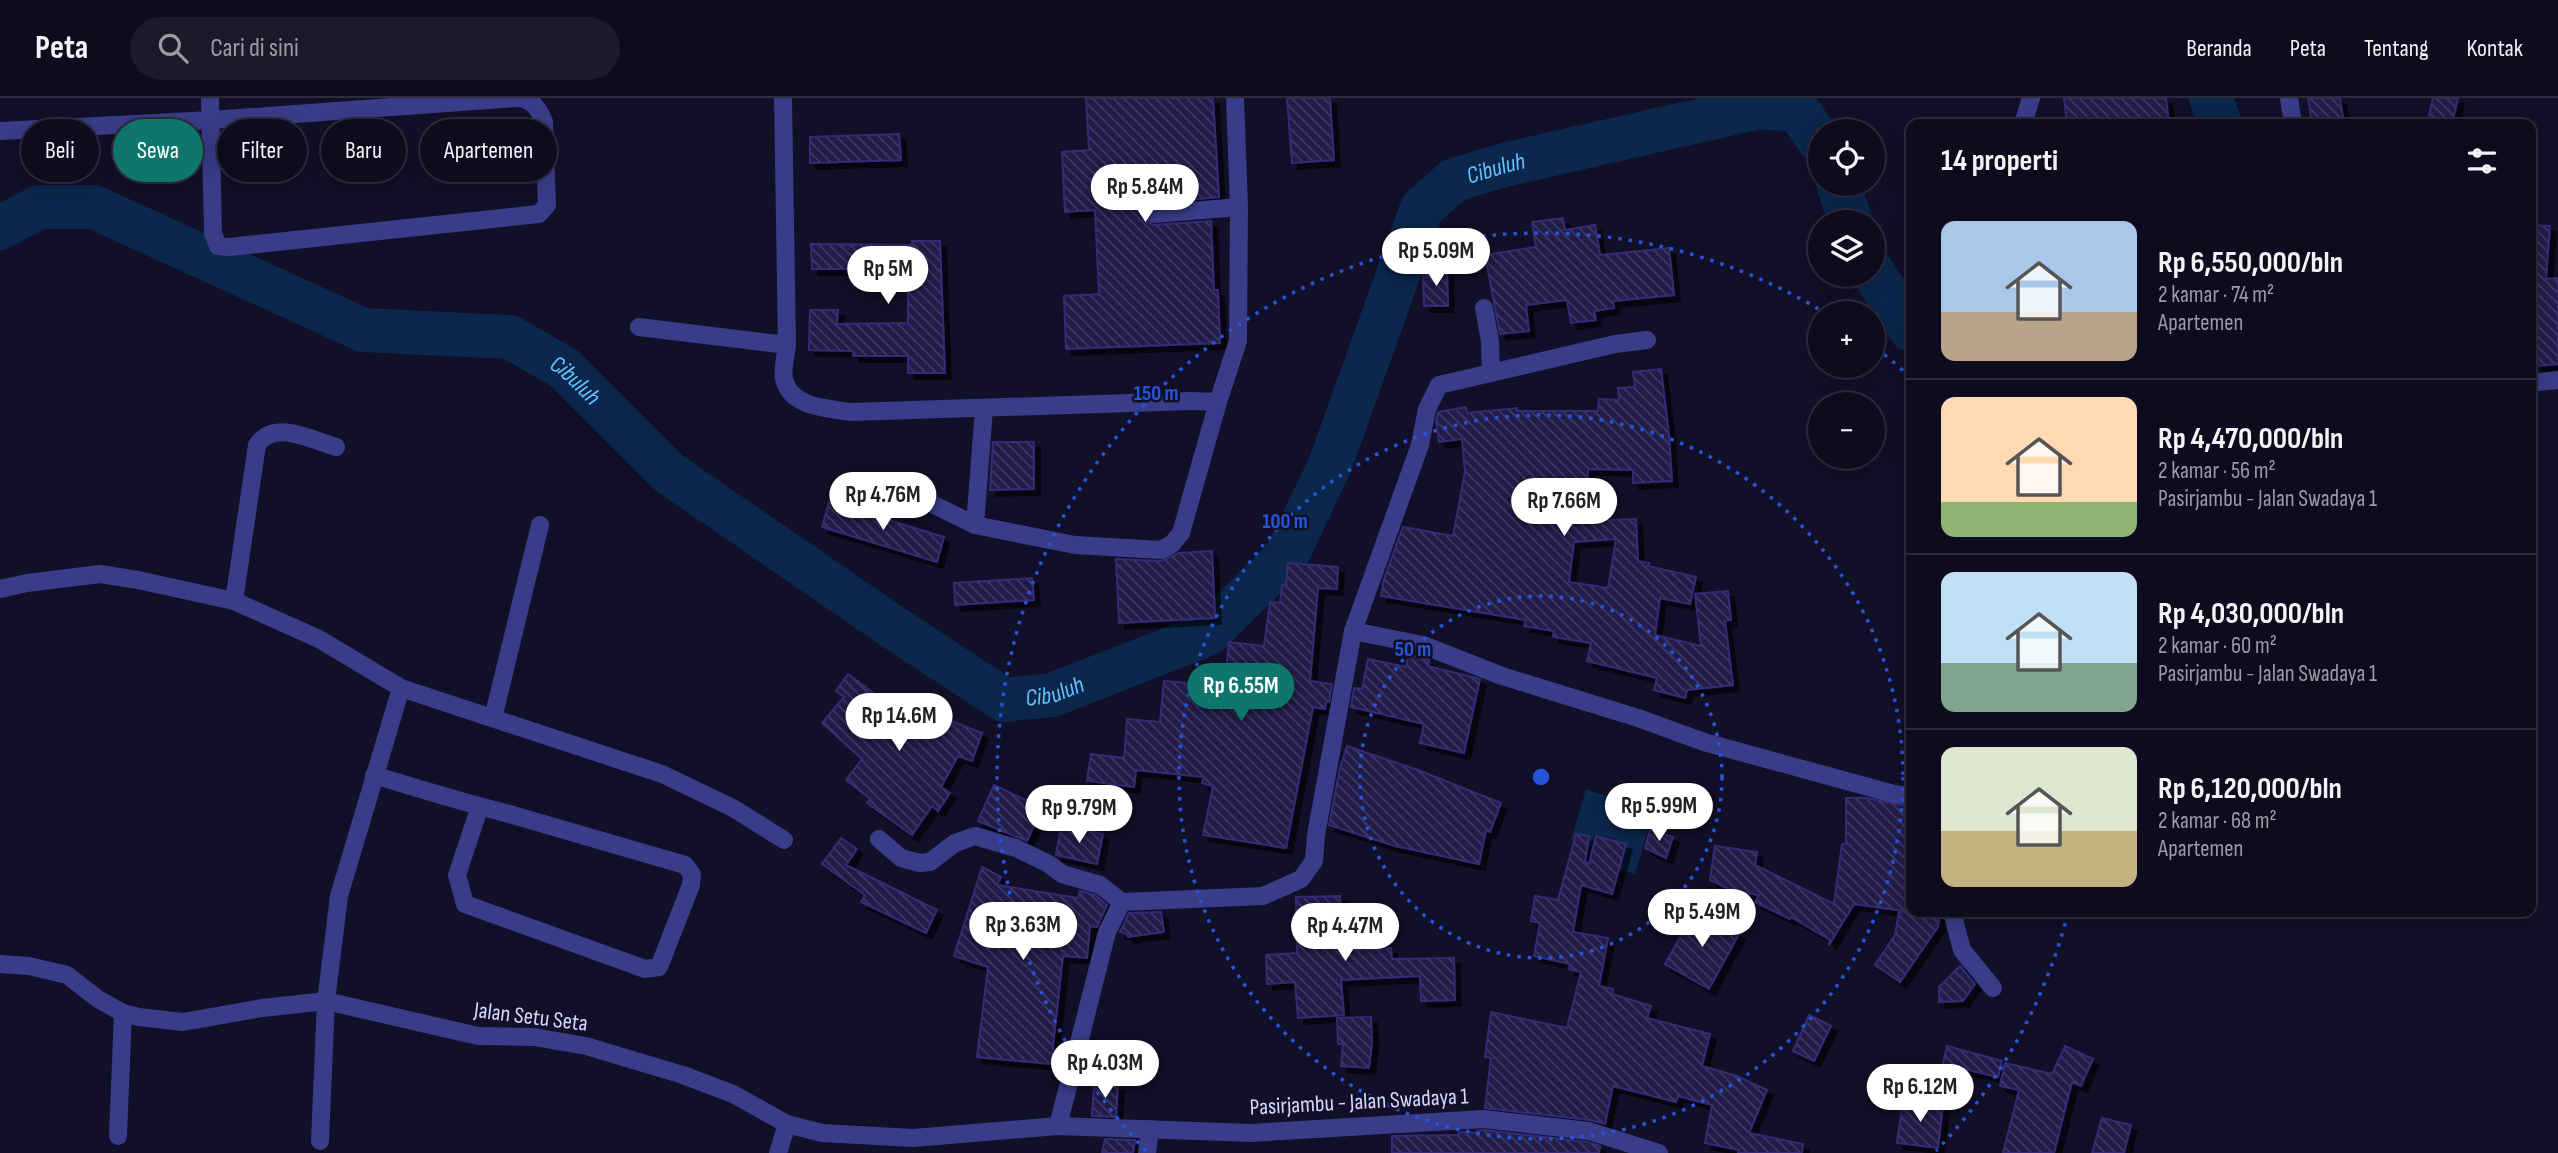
<!DOCTYPE html>
<html lang="id">
<head>
<meta charset="utf-8">
<style>
  body { margin:0; font-family:"Sofia Sans Condensed",sans-serif; background:#1c192b; color:#f1f3f6; height:100vh; display:flex; flex-direction:column; font-size:26px; white-space:nowrap }
  * { box-sizing:border-box; margin:0 }
  p { font-size:23px; color:#9b9ba4 }
  .icon { flex:none; width:38px; height:38px; fill:none; stroke:currentColor; stroke-width:2; stroke-linecap:round; stroke-linejoin:round }
  .map { position:relative; flex:1; overflow:hidden }
  .drawer { position:absolute; left:1906px; top:21px; width:630px; height:798px; display:flex; flex-direction:column; background:#0e0b1e; border-radius:14px; box-shadow:0 4px 18px #0003,0 0 0 2px #2e2b3c }
  .drawer>* { flex:none }
  .hud { position:absolute; left:21px; top:21px; width:665px; height:63px; display:flex; gap:14px }
  .fabs { position:absolute; left:1808px; top:21px; display:grid; gap:14px }
  .fabs a { display:grid; place-items:center; width:77px; height:77px; border-radius:50%; background:#0e0b1e; box-shadow:0 4px 18px #0003,0 0 0 2px #2e2b3c; font-size:35px }
  .price { position:absolute; translate:-50% -60px; padding:0 16px; border-radius:24px; background:#fff; color:#222; font-size:23px; line-height:46px; filter:drop-shadow(0 2px 4px #0008) }
  .price::after { content:''; position:absolute; left:50%; top:42px; width:21px; height:16px; margin-left:-10px; background:inherit; clip-path:polygon(0 0,100% 0,50% 100%) }
  .price.current { background:#0f766e; color:#fff }
  ul { padding:0; list-style:none }
  li { display:flex; align-items:center; gap:21px; height:175px; padding:0 35px }
  li+li { border-top:2px solid #2e2b3c }
  li span { display:grid; place-items:center; flex:none; width:196px; height:140px; border-radius:14px; color:#555 }
  li>.icon { margin-inline-start:auto }
  span .icon { width:84px; height:84px; fill:#fffc; stroke-width:1 }
  li b { font-size:30px }
  h2 { display:flex; justify-content:space-between; align-items:center; height:84px; padding:0 35px; font-size:30px }
  .tag { padding:0 24px; border-radius:32px; background:#0e0b1e; box-shadow:0 4px 18px #0003,0 0 0 2px #2e2b3c; font-size:24px; line-height:63px }
  .tag.current { background:#0f766e; color:#fff }
  header { display:flex; align-items:center; gap:42px; box-sizing:border-box; height:98px; padding:0 35px; background:#0e0b1e; border-bottom:2px solid #2e2b3c }
  header strong { font-size:33px }
  nav { display:flex; gap:38px; margin-inline-start:auto; font-size:24px }
  .search { width:490px; height:63px; background:#1c192b; display:flex; align-items:center; gap:18px; box-sizing:border-box; padding:0 24px; border-radius:38px; color:#9b9ba4; font-size:26px }
  .map>svg:first-child { display:block }
  .water { fill:#0b274b }
  .lines { fill:none; stroke-linecap:round; stroke-linejoin:round }
  .river { stroke:#0b274b; stroke-width:44 }
  .building { fill:url(#building-back-hatch); stroke:#352c76; stroke-width:2; fill-rule:evenodd; filter:url(#shadow) }
  .minor { stroke:#393c88; stroke-width:18 }
  .ring { fill:none; stroke:#2655da; stroke-width:3.5; stroke-dasharray:3.5 7 }
  .labels { text-anchor:middle; stroke-width:5; stroke-linejoin:round; paint-order:stroke }
  .street-label { font-size:23px; fill:#d8d6ff; stroke:#120f28 }
  .water-label { font-size:24px; font-style:italic; fill:#64c2ff; stroke:#120f28 }
  .centre { fill:#2655da; stroke:#120f28; stroke-width:3.5 }
  .ring-label { font-size:21px; text-anchor:middle; font-weight:bold; fill:#2655da; stroke:#120f28; stroke-width:5; stroke-linejoin:round; paint-order:stroke }
</style>
</head>
<body>
<header>
<strong>Peta</strong>
<div class="search"><svg class="icon" aria-label="search" viewBox="0 0 24 24"><circle cx="10" cy="10" r="6"/><path d="M15 15l6 6"/></svg>Cari di sini</div>
<nav><a>Beranda</a><a>Peta</a><a>Tentang</a><a>Kontak</a></nav>
</header>
<div class="map">
<svg width="2558" height="1055" viewBox="0 0 2558 1055">
  <defs>
    <pattern id="building-back-hatch" width="6" height="6" patternUnits="userSpaceOnUse" patternTransform="scale(1.75)"><rect width="6" height="6" fill="#211b49"/><path d="M-1 5l2 2M0 0l6 6M5-1l2 2" fill="none" stroke="#403b64"/></pattern>
    <filter id="shadow"><feDropShadow dx="6" dy="6" stdDeviation="0" flood-color="#0009"/></filter>
  </defs>
  <rect width="100%" height="100%" fill="#120f28"/>
  <!-- water -->
  <path class="water" d="M1586 691 1657 715 1648 731 1635 776 1610 770 1616 741 1594 736 1591 750 1571 742Z"/>
  <g class="lines">
    <!-- river -->
    <g class="river">
      <path d="M2211 0 2220 26"/>
      <path d="M1838 86 1851 124"/>
      <path id="s1" d="M0 130 39 109H94L363 232 510 239 564 270 669 375 890 527 1004 602 1052 597 1208 536 1286 459 1330 367 1422 110 1454 82 1508 66 1759 9 1798 12 1820 44"/>
      <path d="M1872 173 1911 232"/>
    </g>
  </g>
  <!-- building -->
  <g class="building">
    <path d="M1086 0H1213L1219 99 1152 105 1144 111 1143 116 1145 123 1154 127 1211 123 1214 192H1218L1220 245 1066 251 1064 198 1099 196 1095 112 1065 114 1062 54 1089 52Z"/>
    <path d="M1287 0H1330L1334 62 1292 65Z"/>
    <path d="M2064 0H2166L2169 26H2067Z"/>
    <path d="M2308 0H2340L2344 26H2312Z"/>
    <path d="M2433 0H2458L2452 26 2428 22Z"/>
    <path d="M899 36 901 62 810 65V39Z"/>
    <path d="M1563 120 1565 132 1595 127 1600 157 1669 150 1674 197 1613 203 1614 210 1594 213 1596 222 1571 225 1567 202 1526 207 1529 233 1500 236 1485 157 1536 149 1532 124Z"/>
    <path d="M2530 127 2550 128 2546 181 2558 180V266L2536 268 2530 216Z"/>
    <path d="M912 143H940L945 275H908V258H853V253L809 252 810 212H838L837 226 908 225V171H812L811 146 912 147Z"/>
    <path d="M1447 172 1448 208H1424L1423 173Z"/>
    <path d="M1661 271 1669 337 1672 383 1633 385V372L1588 371 1586 423 1636 421 1638 463 1649 465 1648 468 1696 479 1690 506 1660 500 1655 537 1701 548 1695 496 1728 493 1731 522 1725 523 1733 587 1687 592 1685 600 1654 592 1657 580 1587 563 1591 545 1553 539 1554 533 1524 528 1526 522 1381 498 1384 481 1403 429 1453 438 1465 374 1462 341 1439 344 1436 323 1438 314 1466 309 1467 315 1517 310V313H1598L1599 301 1619 302 1618 290 1635 289 1633 274ZM1616 441 1608 490 1569 484 1574 444Z"/>
    <path d="M993 344H1034V391L990 392Z"/>
    <path d="M829 404 944 439 937 464 822 429Z"/>
    <path d="M1212 453 1215 520 1119 525 1116 461 1161 463 1179 455Z"/>
    <path d="M1288 465 1338 469 1337 491 1318 490 1310 583 1332 586 1329 604H1326L1325 611 1313 609 1286 750 1203 737 1213 688 1202 685 1204 679 1136 672 1134 689 1087 683 1091 656 1124 660 1127 621 1160 624 1164 583 1213 587 1215 571 1226 572 1229 544 1264 548 1270 504 1280 505 1282 487H1286Z"/>
    <path d="M1032 480 1034 502 955 507 954 485Z"/>
    <path d="M1409 556 1429 562 1428 568 1480 581 1464 655 1420 645 1424 626 1351 609 1354 590 1362 591 1368 561 1406 569Z"/>
    <path d="M848 576 883 602 886 597 924 621 927 613 982 635 972 663 958 658 941 689 950 695 938 713 932 708 912 737 867 705 870 701 846 682 862 661 822 625 844 599 836 593Z"/>
    <path d="M1347 648 1418 672 1501 705 1490 734 1486 732 1479 766 1395 748 1329 727 1340 670Z"/>
    <path d="M994 687 1042 710 1027 743 978 723Z"/>
    <path d="M1846 700H1866L1911 709V814L1854 806 1829 847 1830 842 1791 819 1790 821 1755 804 1759 797 1733 793 1710 782 1715 748 1757 754 1755 767 1834 806 1842 746H1846Z"/>
    <path d="M1061 728 1103 736 1097 766 1056 757Z"/>
    <path d="M1650 732 1673 739 1666 760 1645 750Z"/>
    <path d="M1576 736 1589 738 1585 764 1589 766 1596 738 1626 746 1612 796 1581 787 1573 834 1608 840 1599 888 1613 891 1612 896 1651 908 1647 920 1710 936 1702 968 1737 978 1767 992 1749 1035 1803 1046 1802 1055H1738L1739 1052 1705 1045 1712 1007 1678 998 1676 1004 1613 988 1605 1026 1590 1022 1485 1010 1491 960 1485 959 1491 914 1567 930 1581 874 1569 871 1570 866 1534 858 1540 825 1531 823 1535 798 1558 802Z"/>
    <path d="M841 740 857 751 846 767 937 812 926 835 861 804 865 797 822 766Z"/>
    <path d="M982 769 1001 779 997 787 1078 800 1080 793 1095 797 1107 807 1097 829 1090 828 1087 860 1063 858 1051 966 977 959 988 869 954 858Z"/>
    <path d="M1340 798 1341 853 1391 850 1392 861 1454 860 1455 902 1421 903 1420 878 1341 882 1344 917 1298 920 1295 884 1267 886 1266 857 1297 855 1296 799Z"/>
    <path d="M1695 812 1739 836 1709 891 1665 866Z"/>
    <path d="M1161 814 1164 834 1128 839 1127 836 1120 834 1129 815Z"/>
    <path d="M1899 814H1940L1938 829 1900 884 1875 867 1895 837Z"/>
    <path d="M1960 868 1975 886 1963 903 1939 904V889Z"/>
    <path d="M1809 917 1831 928 1814 963 1793 953Z"/>
    <path d="M1371 919 1372 945 1369 970 1341 968 1343 946H1338L1337 920Z"/>
    <path d="M1947 948 2002 963 1998 979 1943 966Z"/>
    <path d="M2065 948 2093 961 2081 988 2072 984 2054 1055H2003L2019 992 2000 988 2005 965 2052 976Z"/>
    <path d="M1094 985 1118 987 1116 1019 1092 1018Z"/>
    <path d="M1903 1002 1943 1008 1938 1050 1897 1045Z"/>
    <path d="M2102 1020 2131 1027 2124 1055H2092Z"/>
    <path d="M1484 1032 1587 1044 1600 1048 1599 1055H1392V1038L1459 1037V1034L1477 1035V1033Z"/>
    <path d="M1105 1041 1135 1042 1133 1055H1102Z"/>
  </g>
  <g class="lines">
    <!-- minor -->
    <g class="minor">
      <path d="M210 0 213 135 218 148 229 149 539 116 547 107 544 24C539 11 533 2 519 0"/>
      <path d="M783 0 787 247C786 256 782 271 784 281 791 310 827 310 850 314L1191 303 1218 304 1238 243 1239 109 1235 0"/>
      <path d="M2289 0 2293 26"/>
      <path d="M2023 26 2031 0"/>
      <path d="M0 33 211 22 516 0"/>
      <path d="M1154 116 1239 109"/>
      <path d="M639 229 787 247"/>
      <path d="M1491 275 1615 246 1647 242"/>
      <path d="M2530 285 2558 282"/>
      <path d="M926 403 975 427 984 311"/>
      <path d="M975 427 1075 447 1161 452 1172 446 1181 435 1218 304"/>
      <path d="M0 491 27 485 100 476 138 482 234 503 319 541 401 590 339 798 326 903 320 1043"/>
      <path d="M234 503 257 347C274 321 312 342 336 349"/>
      <path d="M1353 533 1423 547 1502 578 1638 620 1704 644 1894 696 1911 698"/>
      <path d="M401 590 662 676 733 710 784 742"/>
      <path d="M493 620 540 427"/>
      <path d="M374 677C416 690 459 703 502 714L685 767 692 776 691 787 659 869 645 871 465 806 457 777 480 708"/>
      <path d="M879 741 901 760 920 765 930 764 955 745 975 738 1016 750 1049 766 1062 776 1100 787 1122 804"/>
      <path d="M1952 814 1962 852 1993 890"/>
      <path d="M0 866 29 868 67 877 98 901 123 915 139 919 183 924 262 910 326 903 478 938 534 939 586 948 683 977 733 996 787 1026 822 1035 913 1040 1058 1028 1251 1035 1484 1021 1589 1033 1659 1055"/>
      <path d="M1058 1028 1107 834 1122 804 1263 798 1301 781 1314 763 1316 737 1353 533 1420 347 1427 311 1439 287 1491 275 1490 243 1484 210"/>
      <path d="M118 1038 123 915"/>
      <path d="M778 1055 787 1026"/>
      <path d="M1147 1055 1150 1031"/>
    </g>
  </g>
  <!-- distance rings -->
  <g class="ring">
    <circle cx="1541" cy="679" r="181"/>
    <circle cx="1541" cy="679" r="362"/>
    <path d="M2068 815A544 544 0 0 1 1936 1053M1146 1053A544 544 0 0 1 1825 215M1876 250A544 544 0 0 1 1909 278"/>
  </g>
  <g class="labels">
    <!-- street labels -->
    <g class="street-label">
      <text transform="translate(531 918) rotate(7)" y="8">Jalan Setu Seta</text>
      <text transform="translate(1359 1003) rotate(-3)" y="8">Pasirjambu - Jalan Swadaya 1</text>
    </g>
    <!-- water labels -->
    <g class="water-label">
      <text dy="8" stroke="none"><textPath href="#s1" startOffset="1944">Cibuluh</textPath></text>
      <text dy="8" stroke="none"><textPath href="#s1" startOffset="621">Cibuluh</textPath></text>
      <text dy="8" stroke="none"><textPath href="#s1" startOffset="1209">Cibuluh</textPath></text>
    </g>
  </g>
  <circle cx="1541" cy="679" r="10" class="centre"/>
  <g class="ring-label">
    <text x="1156" y="302">150 m</text>
    <text x="1285" y="430">100 m</text>
    <text x="1413" y="558">50 m</text>
  </g>
</svg>
<div class="fabs">
<a><svg class="icon" aria-label="locate" viewBox="0 0 24 24"><circle cx="12" cy="12" r="6"/><path d="M12 2v4M12 18v4M2 12h4M18 12h4"/></svg></a>
<a><svg class="icon" aria-label="layers" viewBox="0 0 24 24"><path d="M12 4l9 5-9 5-9-5zM3 14l9 5 9-5"/></svg></a>
<a>+</a>
<a>−</a>
</div>
<b class="price" style="left:1145px;top:126px">Rp 5.84M</b>
<b class="price" style="left:1436px;top:190px">Rp 5.09M</b>
<b class="price" style="left:888px;top:208px">Rp 5M</b>
<b class="price" style="left:883px;top:434px">Rp 4.76M</b>
<b class="price" style="left:1564px;top:440px">Rp 7.66M</b>
<b class="price current" style="left:1241px;top:625px">Rp 6.55M</b>
<b class="price" style="left:899px;top:655px">Rp 14.6M</b>
<b class="price" style="left:1659px;top:745px">Rp 5.99M</b>
<b class="price" style="left:1079px;top:747px">Rp 9.79M</b>
<b class="price" style="left:1702px;top:851px">Rp 5.49M</b>
<b class="price" style="left:1023px;top:864px">Rp 3.63M</b>
<b class="price" style="left:1345px;top:865px">Rp 4.47M</b>
<b class="price" style="left:1105px;top:1002px">Rp 4.03M</b>
<b class="price" style="left:1920px;top:1026px">Rp 6.12M</b>
<div class="hud">
<a class="tag">Beli</a>
<a class="tag current">Sewa</a>
<a class="tag">Filter</a>
<a class="tag">Baru</a>
<a class="tag">Apartemen</a>
</div>
<section class="drawer">
<h2>14 properti<svg class="icon" aria-label="filters" viewBox="0 0 24 24"><path d="M4 7h16M4 17h16"/><circle cx="9" cy="7" r="2"/><circle cx="15" cy="17" r="2"/></svg></h2>
<ul>
<li><span style="background:linear-gradient(#a9c7e8 65%,#b9a48a 0)"><svg class="icon" aria-label="home" viewBox="0 0 24 24"><path d="M3 11l9-7 9 7M6 9v11h12V9"/></svg></span><div><b>Rp 6,550,000/bln</b><p>2 kamar · 74 m²</p><p>Apartemen</p></div></li>
<li><span style="background:linear-gradient(#ffd9b3 75%,#8fb573 0)"><svg class="icon" aria-label="home" viewBox="0 0 24 24"><path d="M3 11l9-7 9 7M6 9v11h12V9"/></svg></span><div><b>Rp 4,470,000/bln</b><p>2 kamar · 56 m²</p><p>Pasirjambu - Jalan Swadaya 1</p></div></li>
<li><span style="background:linear-gradient(#bfe0f5 65%,#7fa58c 0)"><svg class="icon" aria-label="home" viewBox="0 0 24 24"><path d="M3 11l9-7 9 7M6 9v11h12V9"/></svg></span><div><b>Rp 4,030,000/bln</b><p>2 kamar · 60 m²</p><p>Pasirjambu - Jalan Swadaya 1</p></div></li>
<li><span style="background:linear-gradient(#dfe7d0 60%,#c2b280 0)"><svg class="icon" aria-label="home" viewBox="0 0 24 24"><path d="M3 11l9-7 9 7M6 9v11h12V9"/></svg></span><div><b>Rp 6,120,000/bln</b><p>2 kamar · 68 m²</p><p>Apartemen</p></div></li>
</ul>
</section>
</div>
</body>
</html>
